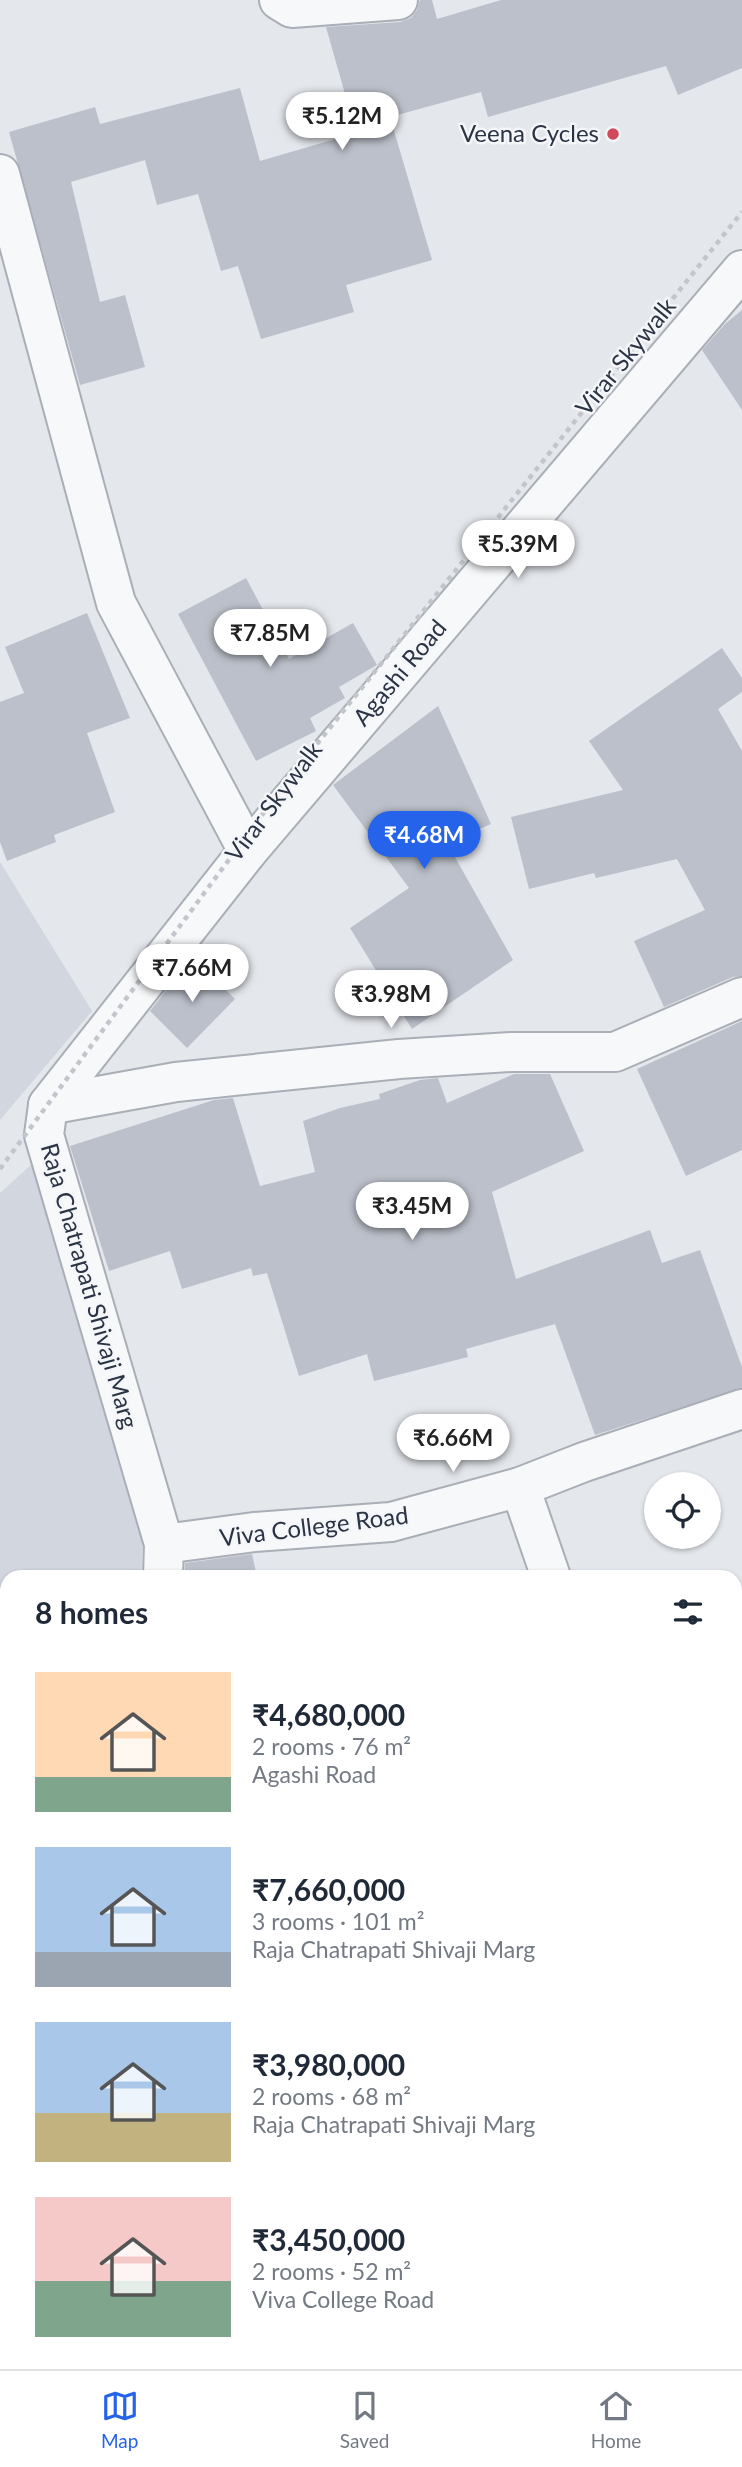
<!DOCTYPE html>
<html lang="en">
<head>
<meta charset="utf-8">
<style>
  body { margin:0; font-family:Lato,sans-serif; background:#f6f6f7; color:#1f2937; height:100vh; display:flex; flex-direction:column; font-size:26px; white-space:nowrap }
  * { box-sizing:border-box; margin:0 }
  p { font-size:23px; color:#747a83 }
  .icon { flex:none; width:38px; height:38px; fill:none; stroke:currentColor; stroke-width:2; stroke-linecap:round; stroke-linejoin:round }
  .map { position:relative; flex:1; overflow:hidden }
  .side { position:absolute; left:0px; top:1570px; width:742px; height:800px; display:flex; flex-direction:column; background:#fff; border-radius:21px 21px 0 0; box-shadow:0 2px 5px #0004 }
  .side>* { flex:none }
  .fabs { position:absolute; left:644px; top:1472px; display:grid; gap:14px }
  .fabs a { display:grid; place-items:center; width:77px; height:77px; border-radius:50%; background:#fff; box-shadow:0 2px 5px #0004; font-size:35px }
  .price { position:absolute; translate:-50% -60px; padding:0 16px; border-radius:24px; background:#fff; color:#222; font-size:23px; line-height:46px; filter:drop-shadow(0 2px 4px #0008) }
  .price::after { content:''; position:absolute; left:50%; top:42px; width:21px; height:16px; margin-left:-10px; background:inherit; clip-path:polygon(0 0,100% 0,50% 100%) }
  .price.selected { background:#2563eb; color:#fff }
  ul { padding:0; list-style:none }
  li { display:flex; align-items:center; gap:21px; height:175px; padding:0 35px }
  li span { display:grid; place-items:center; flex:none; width:196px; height:140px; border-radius:0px; color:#555 }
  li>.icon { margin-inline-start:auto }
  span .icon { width:84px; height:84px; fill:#fffc; stroke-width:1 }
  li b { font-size:30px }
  h2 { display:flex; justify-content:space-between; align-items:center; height:84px; padding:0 35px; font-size:30px }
  .tabs { display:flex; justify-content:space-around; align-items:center; height:98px; border-top:2px solid #e0e1e3; background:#fff; font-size:19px; color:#747a83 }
  .tabs a { display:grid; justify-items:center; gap:4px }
  .tabs .selected { color:#2563eb }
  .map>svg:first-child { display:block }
  .built { fill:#d2d6de }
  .building { fill:#bbc0ca }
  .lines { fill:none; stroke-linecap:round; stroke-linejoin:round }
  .minor-casing { stroke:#a9aeb7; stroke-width:42 }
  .major-casing { stroke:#a3abb8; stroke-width:42 }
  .path { stroke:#c2c5cb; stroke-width:4.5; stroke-dasharray:5 5; stroke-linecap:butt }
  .minor { stroke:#f7f8fa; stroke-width:38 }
  .major { stroke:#fff; stroke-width:38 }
  .rail { stroke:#7d8696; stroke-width:5; stroke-dasharray:3.5 7; stroke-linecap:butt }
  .path-bridge { stroke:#c2c5cb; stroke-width:4.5; stroke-dasharray:5 5; stroke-linecap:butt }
  .poi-dot { fill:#d1495b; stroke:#f4f6f9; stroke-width:2.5 }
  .labels { text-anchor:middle; stroke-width:5; stroke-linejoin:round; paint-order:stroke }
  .poi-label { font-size:24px; fill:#2b3445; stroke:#f4f6f9; text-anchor:end }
  .street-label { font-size:24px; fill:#2b3445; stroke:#f4f6f9 }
</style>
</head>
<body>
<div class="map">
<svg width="742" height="2369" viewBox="0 0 742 2369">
  <rect width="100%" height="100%" fill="#e4e7ec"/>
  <!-- built -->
  <g class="built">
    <path d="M0 862 92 1011 0 1120Z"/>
    <path d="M33 1163 143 1536 141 1577H7V2221L0 2213V1193Z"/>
    <path d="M403 2363 405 2369H122L120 2363Z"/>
  </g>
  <!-- building -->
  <g class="building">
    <path d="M420 0H432L437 19 501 0H742V68L678 95 666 66 488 117 481 92 390 117 432 260 346 285 354 312 261 339 238 266 221 271 198 194 157 205 145 160 71 182 100 302 125 295 145 367 80 385 9 132 95 107 100 124 240 88 260 161 356 133 326 27 400 22 411 18 417 10Z"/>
    <path d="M742 310V410L702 350 725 324Z"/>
    <path d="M246 578 289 659 353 623 377 665 339 687 345 698 310 718 316 731 256 761 178 614Z"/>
    <path d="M87 613 130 718 87 733 115 812 54 835 56 842 7 861 0 842V702L24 693 5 647Z"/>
    <path d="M722 648 742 678V692L718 709 742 751V976L733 977 664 1007 634 941 705 910 677 859 596 878 594 873 529 889 511 817 623 790 589 741Z"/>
    <path d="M438 706 491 824 447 843 513 960 412 1029 350 928 409 888 333 785Z"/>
    <path d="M195 960 235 999 187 1048 150 1011 171 984Z"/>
    <path d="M742 1021V1150L686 1176 637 1069Z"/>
    <path d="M514 1074H550L584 1151 492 1192 516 1279 650 1230 662 1263 700 1250 742 1367V1388L595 1435 555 1324 466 1349 468 1357 374 1381 367 1354 299 1376 267 1273 253 1276 251 1268 182 1289 170 1251 109 1271 70 1146 214 1100 233 1098 260 1186 315 1172 303 1121 340 1108 380 1099 379 1094 420 1080 438 1078 447 1103Z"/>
    <path d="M252 1554 257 1577H185V1563Z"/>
  </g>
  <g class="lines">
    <!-- minor casing -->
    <g class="minor-casing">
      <g id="minor">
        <path d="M279 0 292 8 398 0"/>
        <path d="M0 174 116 603 248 851"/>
        <path d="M48 1105 176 1082 399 1059 511 1052H615L742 997"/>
        <path d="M520 1487 551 1577"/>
        <path d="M164 1544 254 1532 391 1522 520 1487 584 1462 742 1409"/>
        <path d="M163 1577 164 1544 44 1135 48 1105 248 851 742 270"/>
        <path d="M431 2362 433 2369"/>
      </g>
    </g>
    <!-- major casing -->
    <g class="major-casing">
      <g id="major">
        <path d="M0 2277 7 2285"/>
        <path d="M71 2362 75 2369"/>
      </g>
    </g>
    <!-- path -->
    <path class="path" d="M0 1793 7 1790"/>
    <!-- minor -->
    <use href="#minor" class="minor"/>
    <!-- major -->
    <use href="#major" class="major"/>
    <!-- rail -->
    <g class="rail">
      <path d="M0 1729 7 1746"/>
      <path d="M0 1818 7 1834"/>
      <path d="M229 2362 232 2369"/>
      <path d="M266 2362 269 2369"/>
    </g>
    <!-- path-bridge -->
    <path class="path-bridge" d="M0 1169 285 784 742 212"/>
  </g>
  <!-- markers -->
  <circle class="poi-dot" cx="613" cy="134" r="7"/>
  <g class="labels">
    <!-- poi labels -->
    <g class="poi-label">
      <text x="599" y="142">Veena Cycles</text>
    </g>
    <!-- street labels -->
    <g class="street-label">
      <text transform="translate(626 357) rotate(-51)" y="8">Virar Skywalk</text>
      <text transform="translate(400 673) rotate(-50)" y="8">Agashi Road</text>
      <text transform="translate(274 802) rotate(-53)" y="8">Virar Skywalk</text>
      <text transform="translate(89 1286) rotate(74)" y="8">Raja Chatrapati Shivaji Marg</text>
      <text transform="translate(314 1527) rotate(-7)" y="8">Viva College Road</text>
    </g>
  </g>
</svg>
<div class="fabs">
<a><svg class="icon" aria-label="locate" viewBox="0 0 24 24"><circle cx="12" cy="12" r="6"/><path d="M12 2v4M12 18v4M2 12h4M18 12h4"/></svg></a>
</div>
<b class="price" style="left:342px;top:152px">₹5.12M</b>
<b class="price" style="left:518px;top:580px">₹5.39M</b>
<b class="price" style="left:270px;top:669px">₹7.85M</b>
<b class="price selected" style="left:424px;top:871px">₹4.68M</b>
<b class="price" style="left:192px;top:1004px">₹7.66M</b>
<b class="price" style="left:391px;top:1030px">₹3.98M</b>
<b class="price" style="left:412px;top:1242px">₹3.45M</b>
<b class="price" style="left:453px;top:1474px">₹6.66M</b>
<section class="side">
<h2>8 homes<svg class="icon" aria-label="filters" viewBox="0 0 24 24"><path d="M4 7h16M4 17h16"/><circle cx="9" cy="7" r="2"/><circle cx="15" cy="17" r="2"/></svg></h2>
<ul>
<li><span style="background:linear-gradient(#ffd9b3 75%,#7fa58c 0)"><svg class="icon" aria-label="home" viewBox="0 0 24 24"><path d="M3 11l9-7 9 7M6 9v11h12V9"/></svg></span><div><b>₹4,680,000</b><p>2 rooms · 76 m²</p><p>Agashi Road</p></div></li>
<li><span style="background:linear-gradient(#a9c7e8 75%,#9aa5b1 0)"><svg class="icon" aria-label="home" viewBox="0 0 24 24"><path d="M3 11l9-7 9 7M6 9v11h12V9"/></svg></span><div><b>₹7,660,000</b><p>3 rooms · 101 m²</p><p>Raja Chatrapati Shivaji Marg</p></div></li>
<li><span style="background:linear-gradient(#a9c7e8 65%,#c2b280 0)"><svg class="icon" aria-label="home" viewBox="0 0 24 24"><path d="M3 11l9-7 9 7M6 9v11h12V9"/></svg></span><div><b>₹3,980,000</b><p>2 rooms · 68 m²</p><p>Raja Chatrapati Shivaji Marg</p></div></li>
<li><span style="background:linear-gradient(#f6c9c9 60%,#7fa58c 0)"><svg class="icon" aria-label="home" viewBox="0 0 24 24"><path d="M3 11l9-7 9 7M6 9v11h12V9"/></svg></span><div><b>₹3,450,000</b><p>2 rooms · 52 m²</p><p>Viva College Road</p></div></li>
</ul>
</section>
</div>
<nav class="tabs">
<a class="selected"><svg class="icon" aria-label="map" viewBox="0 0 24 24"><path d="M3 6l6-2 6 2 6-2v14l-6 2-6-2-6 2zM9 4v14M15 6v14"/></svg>Map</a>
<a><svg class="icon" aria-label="saved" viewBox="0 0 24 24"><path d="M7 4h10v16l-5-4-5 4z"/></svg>Saved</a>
<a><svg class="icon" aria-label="home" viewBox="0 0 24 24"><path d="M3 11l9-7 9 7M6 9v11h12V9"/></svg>Home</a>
</nav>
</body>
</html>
